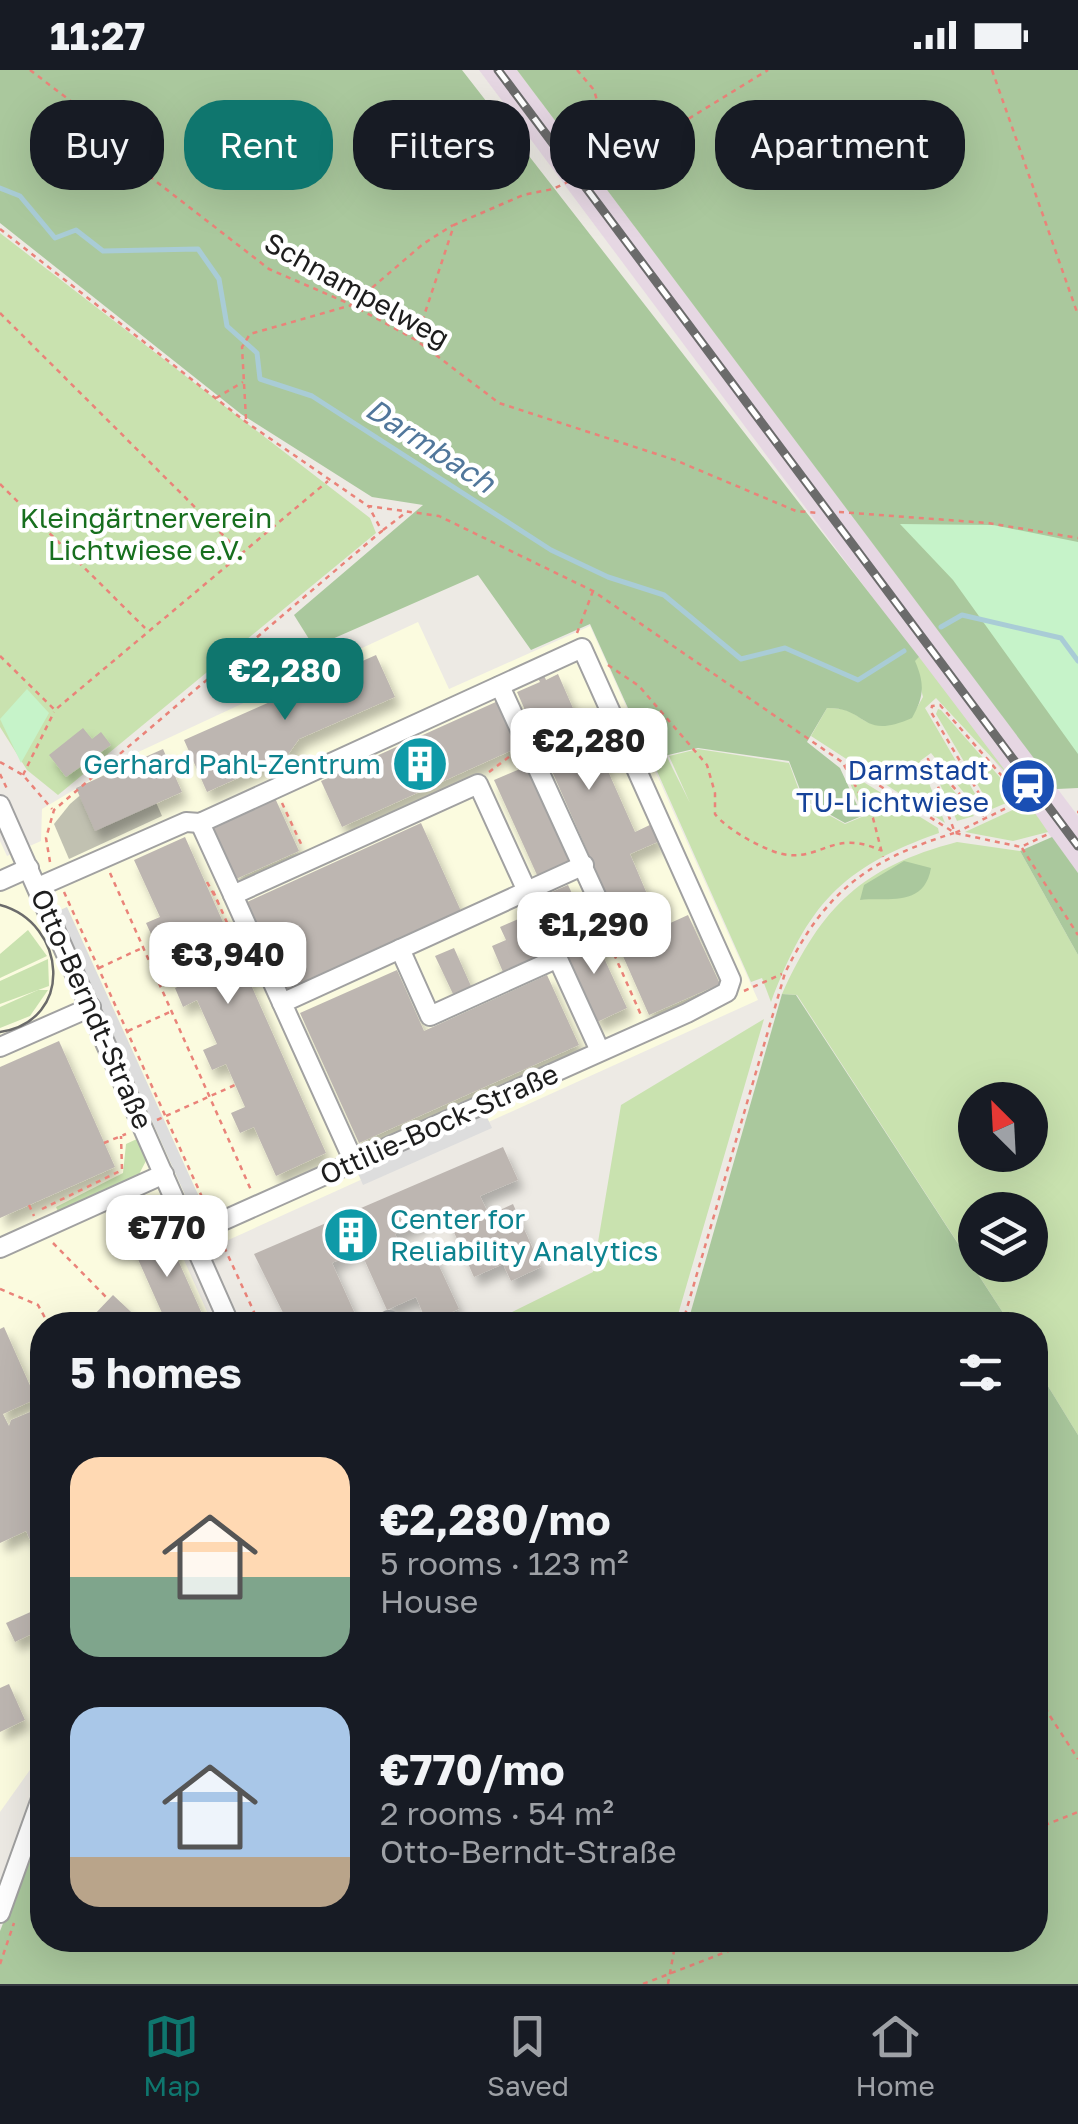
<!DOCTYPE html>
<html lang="en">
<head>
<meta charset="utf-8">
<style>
  body { margin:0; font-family:"Golos Text",sans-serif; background:#242831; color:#f1f3f6; height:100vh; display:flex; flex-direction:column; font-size:38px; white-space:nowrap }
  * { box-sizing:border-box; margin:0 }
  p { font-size:32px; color:#9ea1a6 }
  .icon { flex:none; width:55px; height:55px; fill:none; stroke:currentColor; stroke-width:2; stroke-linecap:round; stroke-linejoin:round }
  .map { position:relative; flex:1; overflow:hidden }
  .panel { position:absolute; left:30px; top:1242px; width:1018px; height:640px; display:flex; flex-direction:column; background:#171b24; border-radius:40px; box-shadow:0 10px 40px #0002 }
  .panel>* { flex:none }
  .banner { position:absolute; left:30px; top:30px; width:1020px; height:90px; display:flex; gap:20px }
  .needle { width:65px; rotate:336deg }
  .fabs { position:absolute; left:958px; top:1012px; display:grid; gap:20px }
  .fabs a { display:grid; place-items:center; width:90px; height:90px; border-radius:50%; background:#171b24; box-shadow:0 10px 40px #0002; font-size:50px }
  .price { position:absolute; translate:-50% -85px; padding:0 22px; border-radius:20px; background:#fff; color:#222; font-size:32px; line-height:65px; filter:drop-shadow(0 2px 5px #0008) }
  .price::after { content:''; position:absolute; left:50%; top:60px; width:30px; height:22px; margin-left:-15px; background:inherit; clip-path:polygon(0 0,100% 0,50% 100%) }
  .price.selected { background:#0f766e; color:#fff }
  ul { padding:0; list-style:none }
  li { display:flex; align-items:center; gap:30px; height:250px; padding:0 40px }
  li span { display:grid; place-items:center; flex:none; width:280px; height:200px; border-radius:30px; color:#555 }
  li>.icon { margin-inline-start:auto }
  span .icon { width:120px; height:120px; fill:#fffc; stroke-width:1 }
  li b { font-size:42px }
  h2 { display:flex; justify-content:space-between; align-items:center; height:120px; padding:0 40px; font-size:42px }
  .tag { padding:0 35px; border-radius:40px; background:#171b24; box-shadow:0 10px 40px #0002; font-size:35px; line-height:90px }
  .tag.selected { background:#0f766e; color:#fff }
  .status { display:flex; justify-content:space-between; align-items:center; height:70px; padding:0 50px; background:#171b24; direction:ltr }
  .status svg { height:28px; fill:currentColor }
  .tab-bar { display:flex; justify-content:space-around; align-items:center; height:140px; border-top:2px solid #363941; background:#171b24; font-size:28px; color:#9ea1a6 }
  .tab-bar a { display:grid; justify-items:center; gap:5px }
  .tab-bar .selected { color:#0f766e }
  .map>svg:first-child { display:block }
  .industrial { fill:#e6d7e3 }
  .education { fill:#fbfbdf }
  .construction { fill:#c1c1b1 }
  .grass { fill:#c9e2af; fill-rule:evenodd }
  .forest { fill:#aac89d }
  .park { fill:#c6f3c9 }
  .parking { fill:#ddd }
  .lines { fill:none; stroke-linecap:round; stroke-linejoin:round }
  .stream { stroke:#a9ccd6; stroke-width:5 }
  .building { fill:#bdb6b1; filter:url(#shadow) }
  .minor-casing { stroke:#a1a1a1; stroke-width:22 }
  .path { stroke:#ea8379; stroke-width:2.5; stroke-dasharray:5 5; stroke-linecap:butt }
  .minor { stroke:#fff; stroke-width:18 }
  .tram { stroke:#6b6b6b; stroke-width:2.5 }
  .rail-casing { stroke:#6b6b6b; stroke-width:9 }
  .rail { stroke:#fff; stroke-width:5; stroke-dasharray:15; stroke-linecap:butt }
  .path-bridge { stroke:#ea8379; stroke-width:2.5; stroke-dasharray:5 5; stroke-linecap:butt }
  .labels { text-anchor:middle; stroke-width:9; stroke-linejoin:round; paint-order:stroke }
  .street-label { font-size:28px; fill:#1d1d1d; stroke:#fff }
  .park-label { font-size:28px; fill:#176f1e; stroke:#fff }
  .culture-label { font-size:28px; fill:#0d838f; stroke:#fff; text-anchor:end }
  .transit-label { font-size:28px; fill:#164399; stroke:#fff; text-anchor:end }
  .water-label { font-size:30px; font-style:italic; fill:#51779b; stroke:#fff }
</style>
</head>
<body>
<div class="status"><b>11:27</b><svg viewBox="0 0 49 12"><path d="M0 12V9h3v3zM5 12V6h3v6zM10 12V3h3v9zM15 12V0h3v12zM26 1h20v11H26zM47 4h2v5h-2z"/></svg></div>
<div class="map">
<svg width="1078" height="1914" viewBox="0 0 1078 1914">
  <defs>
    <filter id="shadow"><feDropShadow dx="5.5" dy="9" stdDeviation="5" flood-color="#0004"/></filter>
  </defs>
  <rect width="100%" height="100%" fill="#edeae4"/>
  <!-- industrial -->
  <path class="industrial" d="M479 0H517L1078 746V803Z"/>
  <!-- education -->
  <path class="education" d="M418 552 449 619 590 556 758 930 184 1190 213 1255H42V1683L0 1742V771L7 786 41 771 42 739 134 684Z"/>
  <!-- construction -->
  <path class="construction" d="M133 680 162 746 69 789 54 754 70 734Z"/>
  <!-- grass -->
  <g class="grass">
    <path d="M0 163 370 448 376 463 58 725 27 700 0 657Z"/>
    <path d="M919 587 1010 707 936 628 925 638 984 739 980 742 931 683 920 691 945 753 811 666 827 638C871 637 851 667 911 648L923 627 914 591Z"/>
    <path d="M938 639 941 640 1018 728 992 739 936 644Z"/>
    <path d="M698 679 789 693 803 731 845 754 864 746 850 713 857 708 938 758 939 763C840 798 808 835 771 932L762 908 751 912 652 690 667 687 690 733 669 686Z"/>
    <path d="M931 695 934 696 974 746 957 751Z"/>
    <path d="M1028 733 1048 762 1013 771 965 762Z"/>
    <path d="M957 772 1020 781 1078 885V1365L1035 1295V1255H1011L797 925 782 924C822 836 862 797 957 772ZM975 1030H1030V1085H975ZM975 1140H1030V1195H975Z"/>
    <path d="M28 860 47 886 0 908V884Z"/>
    <path d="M48 889 49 916 0 934V911Z"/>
    <path d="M38 920H48L30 946 0 958V937Z"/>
    <path d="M764 949 675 1255H486L593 1202 621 1035Z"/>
    <path d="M139 1068 148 1087 137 1108 59 1144 56 1137 123 1103 126 1074Z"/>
  </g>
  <!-- forest -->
  <g class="forest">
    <path d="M0 0H462L919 587 915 591C925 614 924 627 912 648 860 671 868 637 827 638L807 672 840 698 862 746 845 753 804 730 789 691 698 678 651 689 590 554 531 580 478 505 314 577 294 545 423 435 372 427 241 344 0 153Z"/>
    <path d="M517 0H1078V718L1057 719Z"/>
    <path d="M1052 767 1078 803V885L1020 781Z"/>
    <path d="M904 791 931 798C924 838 887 827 860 830L864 815Z"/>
    <path d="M782 924 796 925 1011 1255H687Z"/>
    <path d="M1035 1295 1078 1365V1914H0V1861L42 1755V1870H1035Z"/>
  </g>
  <!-- park -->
  <g class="park">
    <path d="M900 454 993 455 1078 472V684L953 510Z"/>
    <path d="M27 619 49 643 21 693 0 649Z"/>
  </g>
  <!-- parking -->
  <g class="parking">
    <path d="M67 837 201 1131 190 1136 58 841Z"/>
    <path d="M485 1043 492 1058 363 1115 357 1101Z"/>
  </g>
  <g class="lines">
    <!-- stream -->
    <g class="stream">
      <path d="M0 118 20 126 55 168 76 160 103 181 198 179 219 209 227 256 257 283 260 309 312 326 551 480 608 507 664 525 741 589 785 578 858 610 904 581"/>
      <path d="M941 557 962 545 1061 568 1078 591"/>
    </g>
  </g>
  <!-- building -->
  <g class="building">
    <path d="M376 585 395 627 299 669 287 686 207 722 184 670Z"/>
    <path d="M543 603 546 610 558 604 586 668 592 665 635 762 652 754 660 771 630 784 650 831 616 846 517 622 540 612 537 606Z"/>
    <path d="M498 631 519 677 342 757 321 711Z"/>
    <path d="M83 658 92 669 101 662 111 675 66 707 49 685Z"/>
    <path d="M163 679 182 722 95 761 76 718Z"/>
    <path d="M527 696 569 791 537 805 494 710Z"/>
    <path d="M275 728 299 781 236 809 212 756Z"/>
    <path d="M421 753 461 841 287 920 247 832Z"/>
    <path d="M185 767 326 1083 276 1106 254 1057 240 1063 231 1043 245 1037 226 994 212 1000 203 980 217 974 197 930 183 937 175 918 189 912 169 866 155 873 146 853 160 847 134 790Z"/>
    <path d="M568 815 582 844 560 853 547 824Z"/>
    <path d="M688 845 720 914 649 945 619 877 640 867 643 873 657 866 655 860Z"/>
    <path d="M523 847 540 885 503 902 492 876 506 870 500 857Z"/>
    <path d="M592 862 627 938 597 952 562 876Z"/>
    <path d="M454 878 471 916 453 924 435 886Z"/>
    <path d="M397 900 424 961 547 905 579 975 359 1073 300 943Z"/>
    <path d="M59 971 115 1097 0 1148V997Z"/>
    <path d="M503 1077 518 1110 480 1126 489 1145 513 1134 541 1197 511 1211 503 1194 474 1207 445 1142 395 1164 404 1183 428 1172 459 1239 427 1253 416 1227 387 1240 360 1180 332 1193 360 1255H289L254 1184Z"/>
    <path d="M147 1160 150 1167 165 1161 207 1255H160L166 1252 129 1169Z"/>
    <path d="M113 1225 145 1255H96L92 1247Z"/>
    <path d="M4 1257 36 1329 3 1344 9 1356 11 1350 30 1342 42 1371V1467L31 1472 26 1461 0 1473V1259Z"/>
    <path d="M35 1540 42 1559 15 1572 6 1553Z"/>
    <path d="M9 1614 25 1650 0 1662V1618Z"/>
  </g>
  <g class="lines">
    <!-- minor casing -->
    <g class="minor-casing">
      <g id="minor">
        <path d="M500 616 615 867"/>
        <path d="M0 735 230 1255"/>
        <path d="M200 753 233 825 478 714 600 981"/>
        <path d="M0 811 29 798"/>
        <path d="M38 817 186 752 200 753 582 578 731 910 727 922 687 943 191 1165"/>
        <path d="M233 825 259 883"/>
        <path d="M400 879 430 946 558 888"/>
        <path d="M263 891 282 933"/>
        <path d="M0 977 91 937"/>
        <path d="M354 1092 282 933 584 795"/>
        <path d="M0 1178 164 1104"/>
        <path d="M389 1255V1251"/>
        <path d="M0 1843 42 1726"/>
      </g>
    </g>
    <!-- path -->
    <g class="path">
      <path d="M30 0 72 32 122 85 269 199 352 235 416 270 499 333 675 390 796 441 819 443"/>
      <path d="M577 0 594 20 614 90"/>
      <path d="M992 0 1078 245"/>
      <path d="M0 159 246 352 368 436 439 446 593 521 845 694 955 763 1021 777 1048 764"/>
      <path d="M0 243 239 481"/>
      <path d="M416 270 454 155 523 125 553 119 649 73 768 0"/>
      <path d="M216 328 243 312"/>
      <path d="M246 349 242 277 250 264 352 235 423 174 453 155"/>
      <path d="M0 414 145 558"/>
      <path d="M839 442 988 453 1078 468"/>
      <path d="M383 460 404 444"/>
      <path d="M577 563 593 521"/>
      <path d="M0 586 55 640 328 411"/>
      <path d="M608 595 639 616 707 695 715 723V744C726 759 769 784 789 785 823 788 835 760 880 780"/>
      <path d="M0 692 23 705 52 739"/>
      <path d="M844 695 873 748 883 787"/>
      <path d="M489 702 514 683"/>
      <path d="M0 704 8 721"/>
      <path d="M23 705 54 642"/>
      <path d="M1023 730 955 763 928 689 978 744 986 746 987 737 931 642 932 636 940 635 1023 730 1033 723"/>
      <path d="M282 733 302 776"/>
      <path d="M1077 742H1078"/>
      <path d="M1022 778 1078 865"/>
      <path d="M50 792 46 768 54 740 377 465 382 461 369 437"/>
      <path d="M110 803 251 1120"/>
      <path d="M207 812 218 832"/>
      <path d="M64 822 207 1138"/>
      <path d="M614 884 641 945"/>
      <path d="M99 898 142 878"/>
      <path d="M744 921 782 904"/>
      <path d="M128 961 170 942"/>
      <path d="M157 1050 235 1015"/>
      <path d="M104 1073 126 1064"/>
      <path d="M29 1135 34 1146"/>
      <path d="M42 1139 122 1100 121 1066"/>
      <path d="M220 1168 260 1255"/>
      <path d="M53 1173 108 1229"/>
      <path d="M0 1219 38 1235 49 1255"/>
      <path d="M682 1255 785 903C825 821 868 790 954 763"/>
      <path d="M1035 1609 1048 1643 1078 1689"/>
      <path d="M1035 1759 1078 1742"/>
      <path d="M0 1894 14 1853"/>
      <path d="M643 1914 757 1870"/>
      <path d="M668 1914 676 1870"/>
    </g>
    <!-- minor -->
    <use href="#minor" class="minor"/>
    <!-- tram -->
    <path class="tram" d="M0 835C67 853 75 951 0 962"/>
    <!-- rail casing -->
    <g class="rail-casing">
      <path id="rail" d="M498 0 1078 776"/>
    </g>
    <!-- rail -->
    <use href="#rail" class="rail"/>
    <!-- path-bridge -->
    <path class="path-bridge" d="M213 821 247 898"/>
  </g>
  <!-- icons -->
  <defs>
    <g id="building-disc" transform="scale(2.875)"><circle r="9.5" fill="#0f9aa8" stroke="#fff"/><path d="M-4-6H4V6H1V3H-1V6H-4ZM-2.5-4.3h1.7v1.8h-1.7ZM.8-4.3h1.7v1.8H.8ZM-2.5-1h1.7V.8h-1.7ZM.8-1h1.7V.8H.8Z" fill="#fff"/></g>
    <g id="station-disc" transform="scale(2.875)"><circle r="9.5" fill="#1a4fb4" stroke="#fff"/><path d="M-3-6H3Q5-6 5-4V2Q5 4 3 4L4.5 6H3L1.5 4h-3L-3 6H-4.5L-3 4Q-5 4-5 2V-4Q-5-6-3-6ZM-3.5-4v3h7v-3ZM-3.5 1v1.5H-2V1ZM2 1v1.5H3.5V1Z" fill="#fff"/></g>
  </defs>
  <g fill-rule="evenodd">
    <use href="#building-disc" x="420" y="694"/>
    <use href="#station-disc" x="1028" y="716"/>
    <use href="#building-disc" x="351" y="1165"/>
  </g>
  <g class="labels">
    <!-- street labels -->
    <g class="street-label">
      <text transform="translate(357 220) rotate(29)" y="10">Schnampelweg</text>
      <text transform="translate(92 939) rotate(66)" y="10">Otto-Berndt-Straße</text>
      <text transform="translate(439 1054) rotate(-24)" y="10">Ottilie-Bock-Straße</text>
    </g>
    <!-- park labels -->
    <g class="park-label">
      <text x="146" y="458">Kleingärtnerverein<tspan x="146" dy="32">Lichtwiese e.V.</tspan></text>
    </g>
    <!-- culture labels -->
    <g class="culture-label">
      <text x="381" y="704">Gerhard Pahl-Zentrum</text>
      <text x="390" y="1159" text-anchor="start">Center for<tspan x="390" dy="32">Reliability Analytics</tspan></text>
    </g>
    <!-- transit labels -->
    <g class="transit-label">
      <text x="989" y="710">Darmstadt<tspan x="989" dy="32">TU-Lichtwiese</tspan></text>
    </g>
    <!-- water labels -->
    <g class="water-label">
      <text transform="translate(430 376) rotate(33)" y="10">Darmbach</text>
    </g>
  </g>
</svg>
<div class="fabs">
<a><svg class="needle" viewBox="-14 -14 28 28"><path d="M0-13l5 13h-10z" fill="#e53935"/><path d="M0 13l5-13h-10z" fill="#9ea1a6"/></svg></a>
<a><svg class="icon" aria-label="layers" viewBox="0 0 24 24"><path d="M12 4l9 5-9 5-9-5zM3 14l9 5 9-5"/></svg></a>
</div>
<b class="price selected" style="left:285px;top:653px">€2,280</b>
<b class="price" style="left:589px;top:723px">€2,280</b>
<b class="price" style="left:594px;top:907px">€1,290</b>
<b class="price" style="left:228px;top:937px">€3,940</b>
<b class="price" style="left:167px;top:1210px">€770</b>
<div class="banner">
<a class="tag">Buy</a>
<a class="tag selected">Rent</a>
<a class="tag">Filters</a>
<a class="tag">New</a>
<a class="tag">Apartment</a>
</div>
<section class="panel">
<h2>5 homes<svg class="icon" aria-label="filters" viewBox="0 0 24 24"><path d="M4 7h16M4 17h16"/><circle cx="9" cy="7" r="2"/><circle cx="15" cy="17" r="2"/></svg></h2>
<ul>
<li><span style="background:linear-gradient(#ffd9b3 60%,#7fa58c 0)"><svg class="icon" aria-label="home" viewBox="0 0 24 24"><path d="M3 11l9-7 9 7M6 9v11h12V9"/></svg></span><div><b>€2,280/mo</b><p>5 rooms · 123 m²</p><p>House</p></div></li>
<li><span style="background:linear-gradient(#a9c7e8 75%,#b9a48a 0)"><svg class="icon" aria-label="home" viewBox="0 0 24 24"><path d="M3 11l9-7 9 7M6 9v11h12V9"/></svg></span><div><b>€770/mo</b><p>2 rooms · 54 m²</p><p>Otto-Berndt-Straße</p></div></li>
</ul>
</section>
</div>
<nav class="tab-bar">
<a class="selected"><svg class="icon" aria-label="map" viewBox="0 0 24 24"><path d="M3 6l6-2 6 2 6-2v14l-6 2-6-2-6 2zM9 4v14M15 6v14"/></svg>Map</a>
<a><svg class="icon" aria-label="saved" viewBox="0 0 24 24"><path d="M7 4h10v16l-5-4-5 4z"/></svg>Saved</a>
<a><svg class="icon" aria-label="home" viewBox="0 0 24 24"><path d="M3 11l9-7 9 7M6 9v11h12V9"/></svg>Home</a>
</nav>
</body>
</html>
